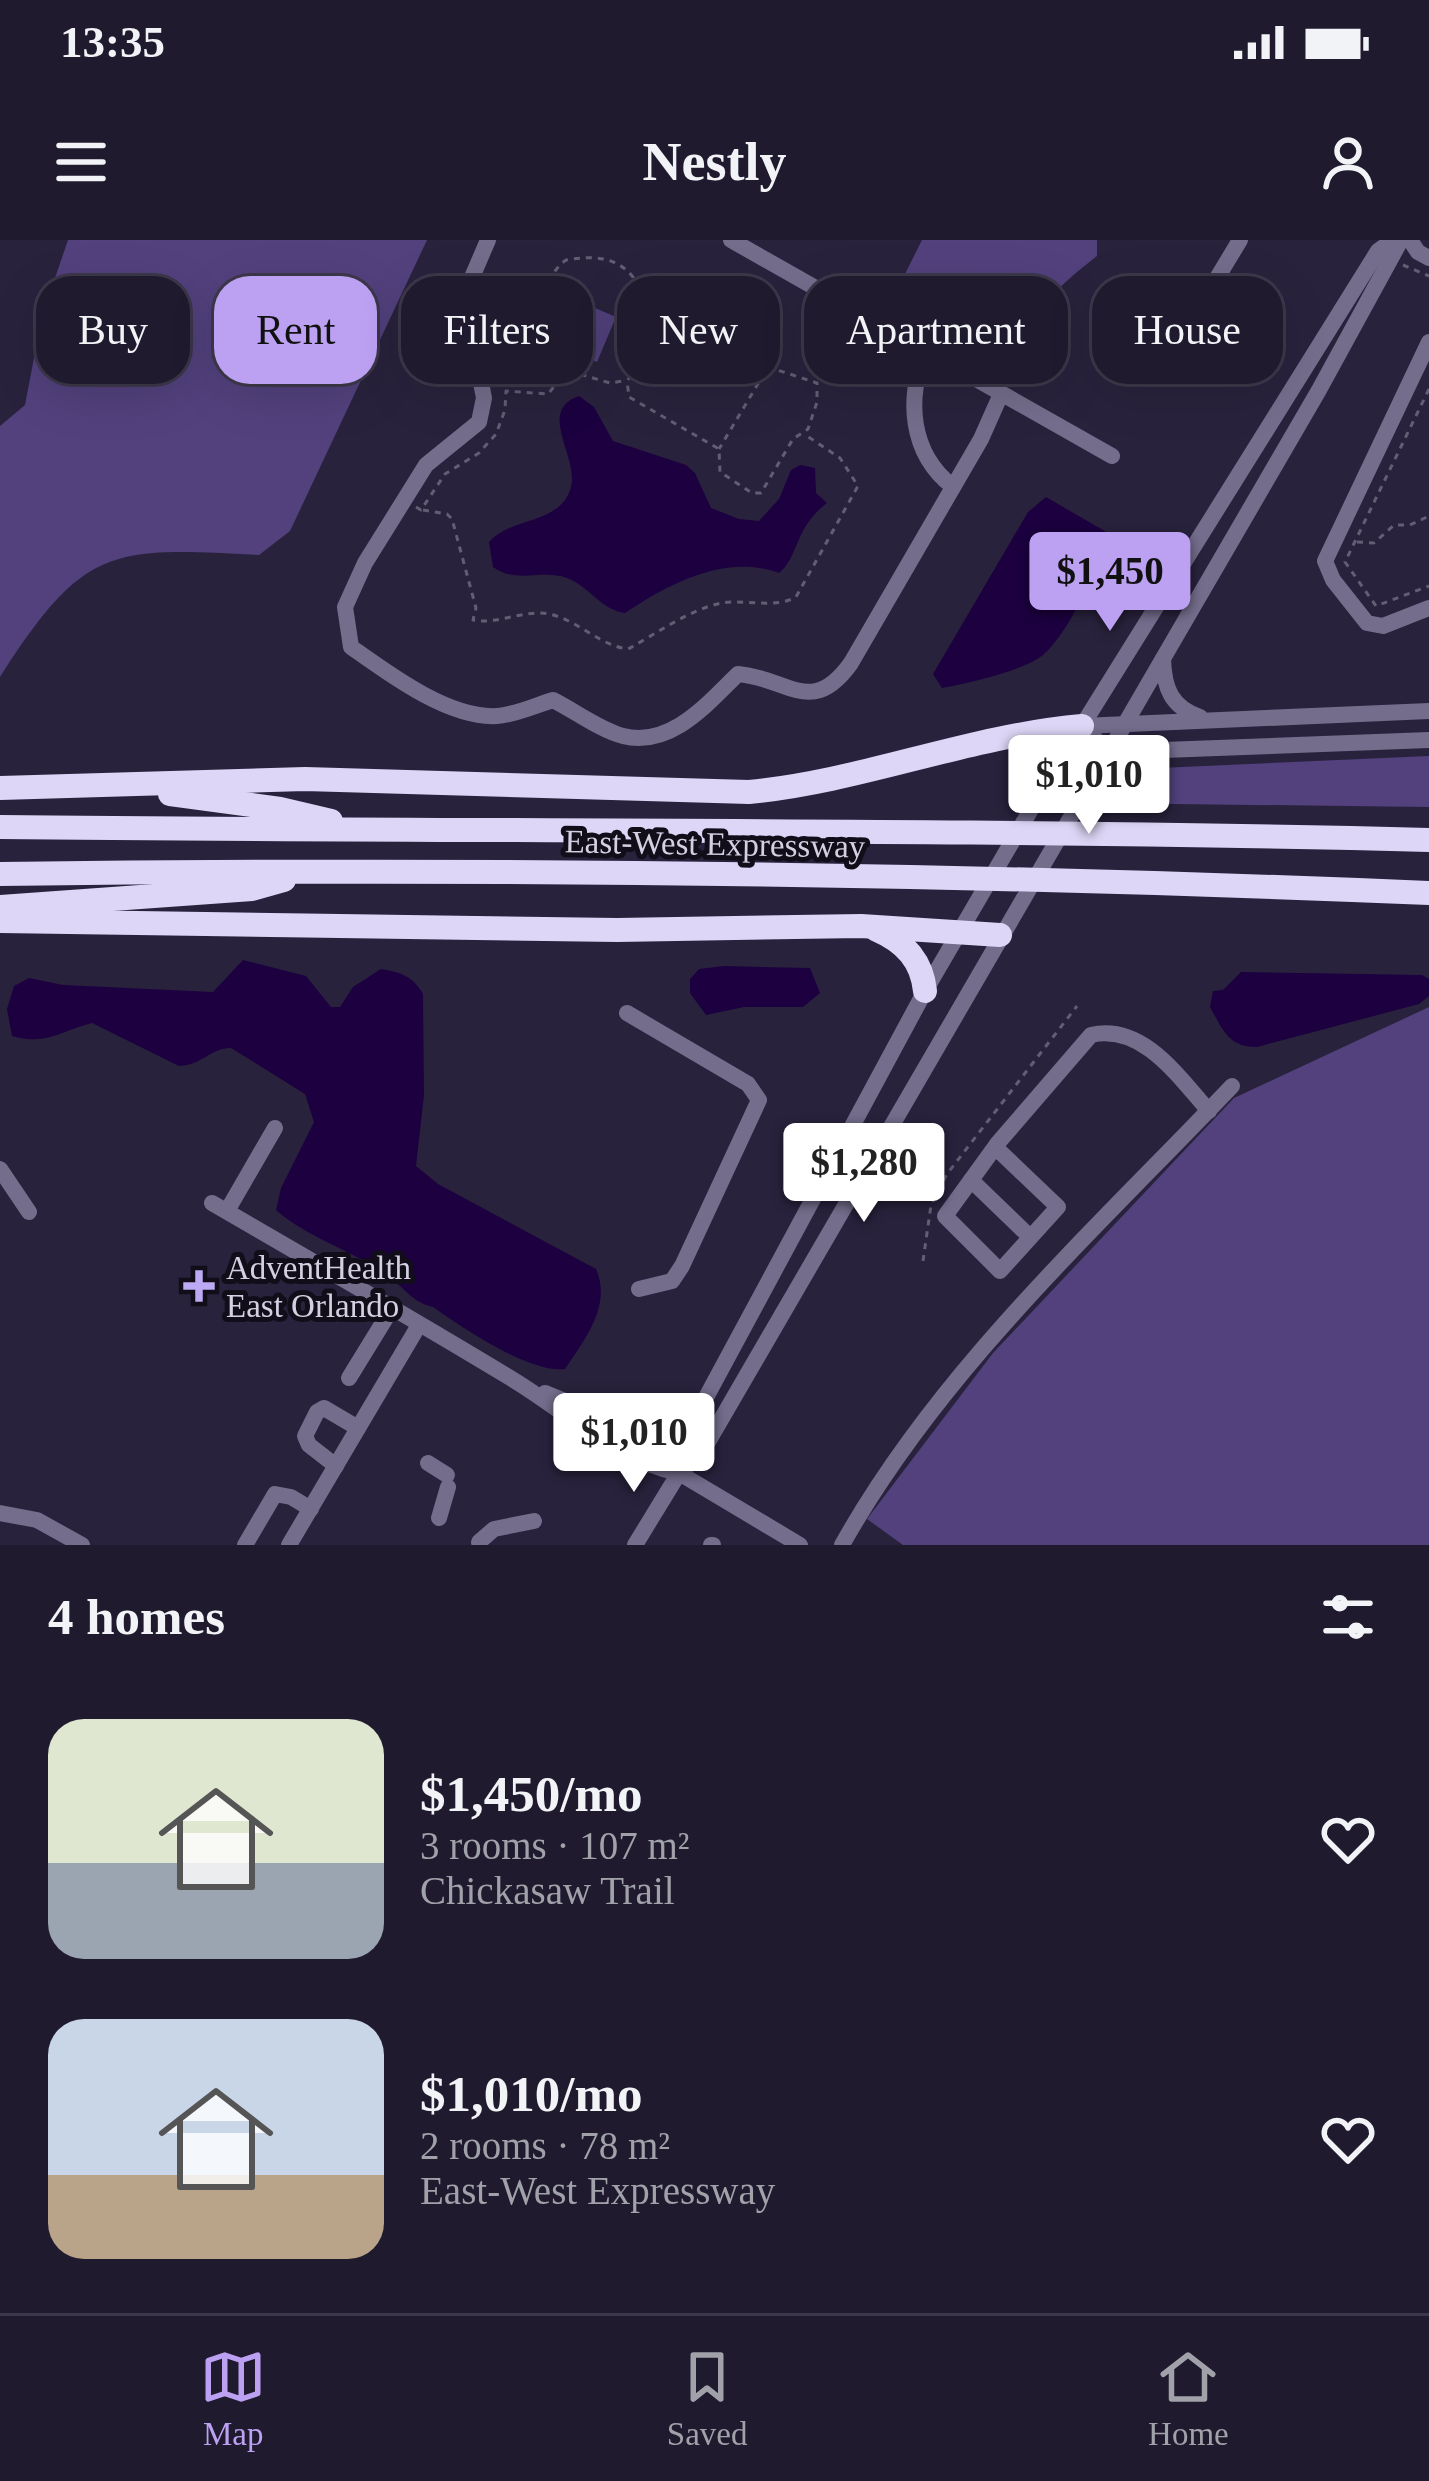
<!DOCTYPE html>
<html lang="en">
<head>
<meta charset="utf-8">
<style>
  body { margin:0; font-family:"Times New Roman",serif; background:#2c273a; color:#f1f3f6; height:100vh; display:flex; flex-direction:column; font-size:45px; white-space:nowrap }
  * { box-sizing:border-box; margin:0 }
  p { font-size:39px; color:#a1a1aa }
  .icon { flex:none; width:66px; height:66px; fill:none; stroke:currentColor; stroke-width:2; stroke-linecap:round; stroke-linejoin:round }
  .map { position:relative; height:1305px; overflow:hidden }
  .side { display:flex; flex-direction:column; background:#1f1a2e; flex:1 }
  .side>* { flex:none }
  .top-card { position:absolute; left:36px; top:36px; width:1359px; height:108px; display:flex; gap:24px }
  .price { position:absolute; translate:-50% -102px; padding:0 27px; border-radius:12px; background:#fff; color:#222; font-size:39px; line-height:78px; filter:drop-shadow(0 3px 6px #0008) }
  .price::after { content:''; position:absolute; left:50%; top:72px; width:36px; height:27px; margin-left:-18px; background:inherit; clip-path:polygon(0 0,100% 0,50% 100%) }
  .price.active { background:#bca0f2; color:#111 }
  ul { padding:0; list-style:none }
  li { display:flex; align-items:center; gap:36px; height:300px; padding:0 48px }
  li span { display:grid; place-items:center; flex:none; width:336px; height:240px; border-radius:36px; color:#555 }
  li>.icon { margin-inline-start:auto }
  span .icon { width:144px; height:144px; fill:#fffc; stroke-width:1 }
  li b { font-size:51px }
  h2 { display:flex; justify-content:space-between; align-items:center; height:144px; padding:0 48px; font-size:51px }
  .pill { padding:0 42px; border-radius:36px; background:#1f1a2e; box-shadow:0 12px 48px #0002,0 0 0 3px #3c384a; font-size:42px; line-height:108px }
  .pill.active { background:#bca0f2; color:#111 }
  .status { display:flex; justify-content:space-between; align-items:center; height:84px; padding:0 60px; background:#1f1a2e; direction:ltr }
  .status svg { height:33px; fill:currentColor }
  header { display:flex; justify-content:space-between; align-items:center; height:156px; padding:0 48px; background:#1f1a2e; font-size:54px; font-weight:700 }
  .dock { display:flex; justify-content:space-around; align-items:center; height:168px; border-top:3px solid #3c384a; background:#1f1a2e; font-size:33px; color:#a1a1aa }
  .dock a { display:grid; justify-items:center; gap:6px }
  .dock .active { color:#bca0f2 }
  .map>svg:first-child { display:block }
  .green { fill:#52417d }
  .water { fill:#1c0040 }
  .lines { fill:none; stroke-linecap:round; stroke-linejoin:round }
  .path { stroke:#635d75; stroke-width:3; stroke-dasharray:6 6; stroke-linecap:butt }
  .minor { stroke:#746d8c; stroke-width:16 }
  .highway { stroke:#ddd6f6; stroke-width:24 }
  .poi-dot { fill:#bcaaf5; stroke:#110e1a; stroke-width:4.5 }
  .labels { text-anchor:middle; stroke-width:10; stroke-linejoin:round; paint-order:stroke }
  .street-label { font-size:33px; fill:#d4d0e2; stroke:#110e1a }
  .poi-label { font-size:33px; fill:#d4d0e2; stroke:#110e1a; text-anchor:start }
</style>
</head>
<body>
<div class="status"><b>13:35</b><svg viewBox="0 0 49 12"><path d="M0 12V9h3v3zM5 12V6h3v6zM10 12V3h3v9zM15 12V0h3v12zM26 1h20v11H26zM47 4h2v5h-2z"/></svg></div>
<header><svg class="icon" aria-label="menu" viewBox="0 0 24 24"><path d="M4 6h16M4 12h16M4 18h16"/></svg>Nestly<svg class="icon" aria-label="person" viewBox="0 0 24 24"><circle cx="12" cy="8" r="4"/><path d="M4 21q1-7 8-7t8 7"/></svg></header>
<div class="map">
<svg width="1429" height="1305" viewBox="0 0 1429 1305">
  <rect width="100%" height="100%" fill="#29223d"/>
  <!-- green -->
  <g class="green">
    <path d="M68 0H427L290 291 259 315C110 307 84 306 0 437V186L25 165 42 76Z"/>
    <path d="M922 0H1097V16C1048 55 1035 66 1032 131L974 110 892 60Z"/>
    <path d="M595 68 616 77 597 122 577 114Z"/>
    <path d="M1429 516V567L1094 563 1107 541 1159 528Z"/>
    <path d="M1429 767V1305H903L867 1279 993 1113 1234 858Z"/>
  </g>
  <!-- water -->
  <g class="water">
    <path d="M579 156 594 167 613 201 686 225 695 233 711 268 739 279 759 281 779 259 791 230 800 225 815 228 816 253 827 263C794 288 799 317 779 333 726 313 668 344 625 373 601 370 589 346 567 338 541 329 516 344 493 327L489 302C512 276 561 285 571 247 579 217 536 171 579 156Z"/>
    <path d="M1046 257 1108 293 1107 308C1090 339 1069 393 1043 415 1023 431 968 443 942 448L933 434 1028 272Z"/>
    <path d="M243 720 306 736 331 767H340L353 747 381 729C400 732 413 736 423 754L424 855 416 926 438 944 596 1029C612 1065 585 1099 565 1129 531 1134 461 1087 433 1067 413 1062 408 1052 393 1040 357 1011 310 1000 276 970L281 948 314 882 305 854 231 808C210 808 203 825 179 826L92 783C61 791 45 806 12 796L7 769 14 746 29 738 63 745 213 752Z"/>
    <path d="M724 726 810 728 820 753 803 767H744L706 775 690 753V739L699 729Z"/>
    <path d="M1241 732 1422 735 1429 739V756L1419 764 1257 807C1228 807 1223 790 1210 767L1213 751 1223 750Z"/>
  </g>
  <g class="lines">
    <!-- path -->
    <g class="path">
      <path d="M1403 25 1429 36"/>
      <path d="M569 131 610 143 623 141"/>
      <path d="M1429 149 1345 322 1376 366 1429 346"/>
      <path d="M416 267 421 270 445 234 479 213 496 194 505 170 506 151 548 154 567 131C549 100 532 44 566 20 591 16 615 15 633 37L644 118 627 141 629 157 719 209 720 232 752 253H761L793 199 808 189 817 162V143L768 127 719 209"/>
      <path d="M423 270 447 274 452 279 476 368 473 380C498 385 524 369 549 374 578 380 600 406 628 409 656 394 690 369 722 363 745 359 775 369 796 357L858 246 840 218 804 194"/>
      <path d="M1357 302 1374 303 1394 285H1410L1429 276"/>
      <path d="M923 1021 931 965 947 934 1077 766"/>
    </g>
    <!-- minor -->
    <g class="minor">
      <path d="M488 0 464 56 484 158 479 182 426 225 365 323 345 367 351 407C389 434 449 479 497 476 515 475 536 465 553 460 575 471 600 490 623 496 671 508 708 463 738 434 788 438 812 478 851 423L981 199 1001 154"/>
      <path d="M731 0 1112 216"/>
      <path d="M1410 0 1418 12 1429 18"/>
      <path d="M1429 102 1325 321 1333 340 1367 383 1383 386 1429 368"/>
      <path d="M1166 108 1190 83 1240 0"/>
      <path d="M926 112C906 158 910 213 952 246"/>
      <path d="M1163 419C1164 448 1171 467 1200 477"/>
      <path d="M1082 486 1109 512 1429 500"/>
      <path d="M1082 486 1429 471"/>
      <path d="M627 773 748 844 759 860 682 1026 672 1041 639 1049"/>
      <path d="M995 907 1058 967 1000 1031 945 976 995 907 997 904 1091 795C1142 783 1178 836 1209 871"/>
      <path d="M0 929 29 972"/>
      <path d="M971 940 1030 997"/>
      <path d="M212 963C312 1021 413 1079 512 1139 567 1172 615 1220 679 1233"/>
      <path d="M227 971 275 888"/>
      <path d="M349 1138 392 1068"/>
      <path d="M545 1153 584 1169 657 1209 679 1233 800 1305"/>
      <path d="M428 1223 447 1235"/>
      <path d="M336 1226 309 1205 305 1196 317 1172 324 1168 358 1188"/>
      <path d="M679 1233 682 1202 925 751 1047 542 1378 11 1393 0"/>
      <path d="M0 1273 37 1280 82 1305"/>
      <path d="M439 1278 448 1247"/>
      <path d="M479 1302 494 1289 534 1281"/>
      <path d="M245 1305 275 1254 291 1257 311 1269"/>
      <path d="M289 1305 419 1085"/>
      <path d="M635 1305 679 1233 701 1214 1319 150 1401 0"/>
      <path d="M711 1305H713"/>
      <path d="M842 1305C940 1130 1095 990 1232 846"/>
    </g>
    <!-- highway -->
    <g class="highway">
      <path d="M0 548 305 539 749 552C863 541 968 496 1082 486"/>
      <path d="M170 554 280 569 331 581"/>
      <path d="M0 587C476 592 953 588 1429 600"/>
      <path d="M0 634C476 628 953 633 1429 653"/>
      <path d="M0 667 252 649 284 640"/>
      <path d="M0 681 617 690 861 686 1000 695"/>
      <path d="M877 690C905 702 922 721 925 751"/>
    </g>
  </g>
  <!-- markers -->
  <path class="poi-dot" d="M193 1028h12v12h12v12h-12v12h-12v-12h-12v-12h12z"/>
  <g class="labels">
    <!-- street labels -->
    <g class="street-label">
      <text transform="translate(715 603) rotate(1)" y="12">East-West Expressway</text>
    </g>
    <!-- poi labels -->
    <g class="poi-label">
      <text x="226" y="1039">AdventHealth<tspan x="226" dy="38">East Orlando</tspan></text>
    </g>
  </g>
</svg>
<b class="price active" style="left:1110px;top:394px">$1,450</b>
<b class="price" style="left:1089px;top:597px">$1,010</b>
<b class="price" style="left:864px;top:985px">$1,280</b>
<b class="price" style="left:634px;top:1255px">$1,010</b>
<div class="top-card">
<a class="pill">Buy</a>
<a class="pill active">Rent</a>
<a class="pill">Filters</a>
<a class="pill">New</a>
<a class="pill">Apartment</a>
<a class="pill">House</a>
</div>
</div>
<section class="side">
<h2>4 homes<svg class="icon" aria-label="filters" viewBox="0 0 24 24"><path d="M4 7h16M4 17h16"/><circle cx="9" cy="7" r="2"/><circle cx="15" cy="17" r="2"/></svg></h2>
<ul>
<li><span style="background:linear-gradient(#dfe7d0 60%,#9aa5b1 0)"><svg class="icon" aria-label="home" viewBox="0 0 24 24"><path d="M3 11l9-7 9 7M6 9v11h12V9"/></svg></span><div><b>$1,450/mo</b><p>3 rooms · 107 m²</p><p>Chickasaw Trail</p></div><svg class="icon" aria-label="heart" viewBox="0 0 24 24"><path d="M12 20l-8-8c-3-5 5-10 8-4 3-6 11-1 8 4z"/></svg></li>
<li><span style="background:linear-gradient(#c9d6e8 65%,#b9a48a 0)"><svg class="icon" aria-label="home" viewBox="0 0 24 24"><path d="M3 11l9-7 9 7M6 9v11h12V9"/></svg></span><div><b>$1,010/mo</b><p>2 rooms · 78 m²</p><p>East-West Expressway</p></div><svg class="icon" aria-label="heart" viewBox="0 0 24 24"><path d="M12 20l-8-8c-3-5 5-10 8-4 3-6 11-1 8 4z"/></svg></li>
</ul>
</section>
<nav class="dock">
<a class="active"><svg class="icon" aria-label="map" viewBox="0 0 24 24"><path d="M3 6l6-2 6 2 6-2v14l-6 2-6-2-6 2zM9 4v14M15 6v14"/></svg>Map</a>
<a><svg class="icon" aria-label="saved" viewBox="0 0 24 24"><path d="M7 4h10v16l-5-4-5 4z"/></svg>Saved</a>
<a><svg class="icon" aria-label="home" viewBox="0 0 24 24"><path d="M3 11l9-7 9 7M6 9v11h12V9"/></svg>Home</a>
</nav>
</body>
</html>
